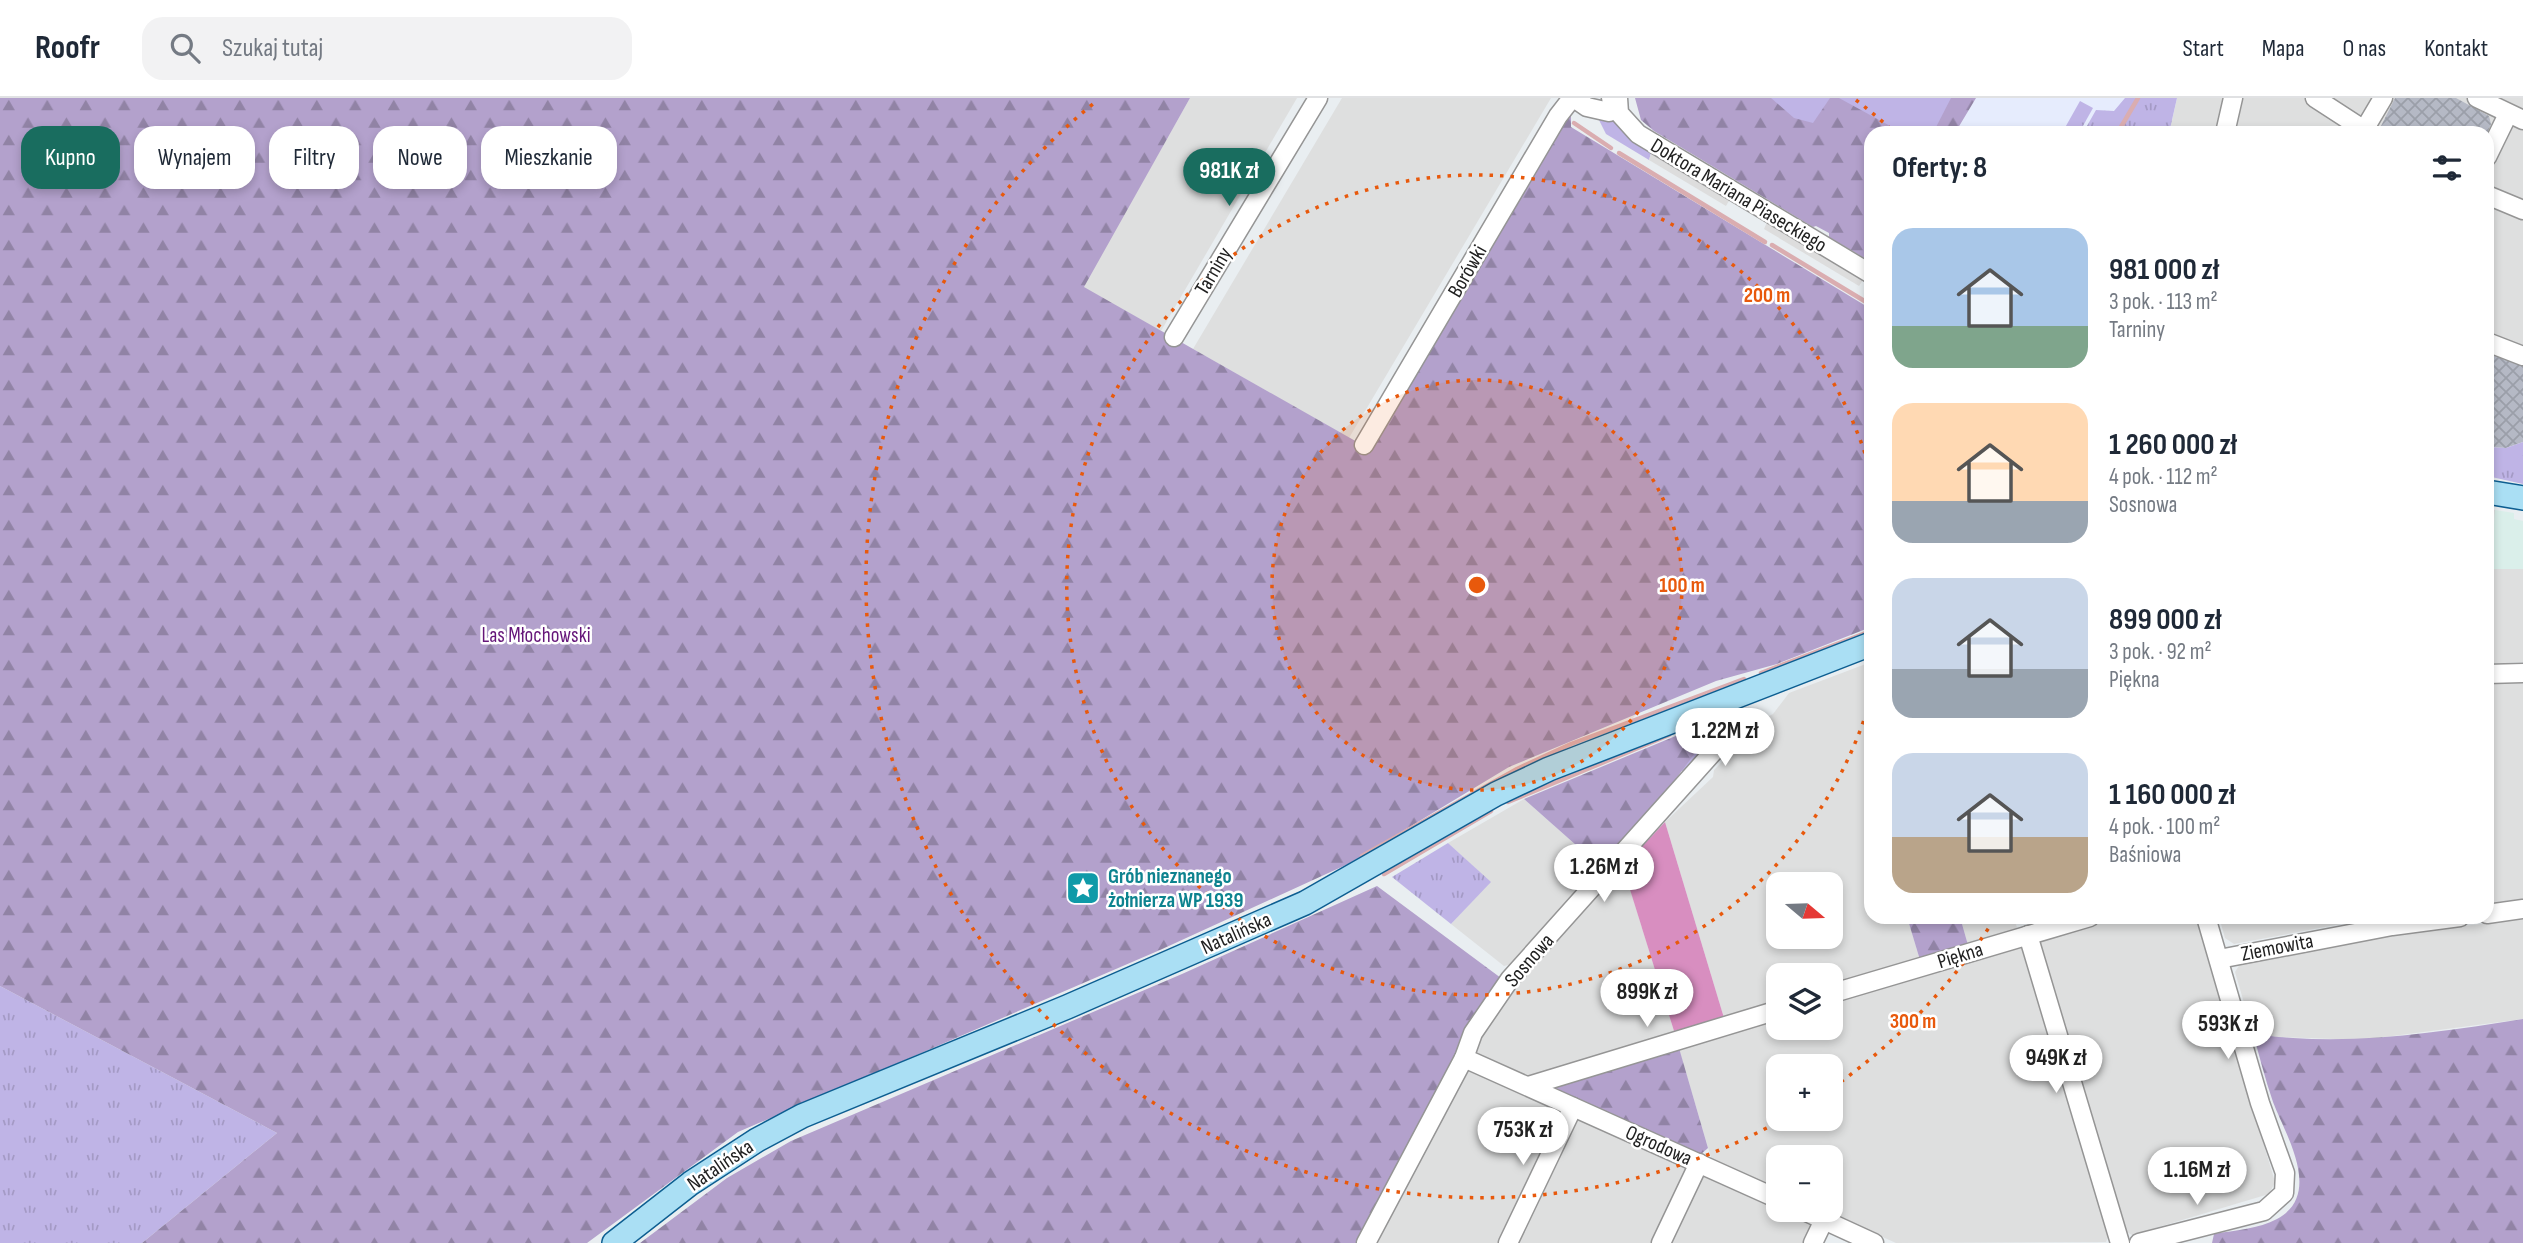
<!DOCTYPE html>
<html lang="pl">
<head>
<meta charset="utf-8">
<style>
  body { margin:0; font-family:"Sofia Sans Condensed",sans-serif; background:#f2f2f3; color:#1f2937; height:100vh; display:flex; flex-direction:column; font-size:26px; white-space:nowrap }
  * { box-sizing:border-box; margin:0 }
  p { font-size:23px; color:#747a83 }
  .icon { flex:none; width:38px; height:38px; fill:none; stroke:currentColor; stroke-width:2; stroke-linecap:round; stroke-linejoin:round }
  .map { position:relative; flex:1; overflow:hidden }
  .sheet { position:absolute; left:1864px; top:28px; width:630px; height:798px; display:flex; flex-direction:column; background:#fff; border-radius:21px; box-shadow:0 4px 10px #0003 }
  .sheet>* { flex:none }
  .hud { position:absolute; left:21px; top:28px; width:665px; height:63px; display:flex; gap:14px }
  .needle { width:46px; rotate:109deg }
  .controls { position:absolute; left:1766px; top:774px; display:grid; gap:14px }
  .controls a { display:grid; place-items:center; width:77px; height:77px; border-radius:14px; background:#fff; box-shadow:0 4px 10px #0003; font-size:35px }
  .price { position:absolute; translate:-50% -60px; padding:0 16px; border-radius:24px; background:#fff; color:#222; font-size:23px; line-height:46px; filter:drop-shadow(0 2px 4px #0008) }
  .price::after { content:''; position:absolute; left:50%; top:42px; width:21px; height:16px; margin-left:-10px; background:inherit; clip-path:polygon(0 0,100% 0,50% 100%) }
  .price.selected { background:#196d5f; color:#fff }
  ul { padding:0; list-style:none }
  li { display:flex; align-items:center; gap:21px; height:175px; padding:0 28px }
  li span { display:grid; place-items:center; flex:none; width:196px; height:140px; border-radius:21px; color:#555 }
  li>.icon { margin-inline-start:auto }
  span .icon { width:84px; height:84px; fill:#fffc; stroke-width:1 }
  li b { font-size:30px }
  h2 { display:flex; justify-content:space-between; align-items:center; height:84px; padding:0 28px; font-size:30px }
  .pill { padding:0 24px; border-radius:21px; background:#fff; box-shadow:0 4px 10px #0003; font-size:24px; line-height:63px }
  .pill.selected { background:#196d5f; color:#fff }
  header { display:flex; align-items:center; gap:42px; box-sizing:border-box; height:98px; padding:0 35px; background:#fff; border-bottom:2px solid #e0e1e3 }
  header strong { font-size:33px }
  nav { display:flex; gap:38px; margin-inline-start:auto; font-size:24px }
  .search { width:490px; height:63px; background:#f2f2f3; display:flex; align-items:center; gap:18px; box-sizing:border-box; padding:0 24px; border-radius:21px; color:#747a83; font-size:26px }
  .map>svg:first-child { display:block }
  .residential { fill:#dedfdf; fill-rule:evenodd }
  .commercial { fill:#daefea }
  .education { fill:#e6ecfd }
  .construction { fill:url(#construction-cross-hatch) }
  .grass { fill:url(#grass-tufts) }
  .forest { fill:url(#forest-firs) }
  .garden { fill:#bfb4e6 }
  .pitch { fill:#d88ec0 }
  .parking { fill:#ddd }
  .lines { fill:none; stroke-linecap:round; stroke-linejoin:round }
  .stream { stroke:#daadb0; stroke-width:4.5 }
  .minor-casing { stroke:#959595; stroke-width:21 }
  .major-casing { stroke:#0d5e91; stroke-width:26 }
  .minor { stroke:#fff; stroke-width:18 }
  .major { stroke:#aadff4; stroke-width:23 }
  .ring { fill:none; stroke:#e8590c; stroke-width:3.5; stroke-dasharray:3.5 7 }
  .labels { text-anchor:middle; stroke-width:5; stroke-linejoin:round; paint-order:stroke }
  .street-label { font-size:21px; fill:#212121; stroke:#fff }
  .park-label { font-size:21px; fill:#651679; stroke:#fff }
  .culture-label { font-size:21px; font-weight:bold; fill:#0d838f; stroke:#fff; text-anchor:start }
  .centre { fill:#e8590c; stroke:#fff; stroke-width:3.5 }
  .ring-label { font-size:21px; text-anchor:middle; font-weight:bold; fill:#e8590c; stroke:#fff; stroke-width:5; stroke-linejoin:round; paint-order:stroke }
</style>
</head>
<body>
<header>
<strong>Roofr</strong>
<div class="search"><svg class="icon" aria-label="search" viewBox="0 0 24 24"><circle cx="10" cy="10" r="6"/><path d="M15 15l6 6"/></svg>Szukaj tutaj</div>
<nav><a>Start</a><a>Mapa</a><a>O nas</a><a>Kontakt</a></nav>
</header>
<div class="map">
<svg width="2523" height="1145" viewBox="0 0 2523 1145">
  <defs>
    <pattern id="construction-cross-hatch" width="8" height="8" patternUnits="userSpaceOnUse" patternTransform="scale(1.75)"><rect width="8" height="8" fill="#b5b9c5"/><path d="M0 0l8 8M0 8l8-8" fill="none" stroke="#9b9fa9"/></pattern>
    <pattern id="grass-tufts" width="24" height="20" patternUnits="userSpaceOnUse" patternTransform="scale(1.75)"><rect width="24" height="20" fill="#bfb4e6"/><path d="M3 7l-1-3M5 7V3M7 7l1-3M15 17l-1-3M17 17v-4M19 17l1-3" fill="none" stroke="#a49ac5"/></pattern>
    <pattern id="forest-firs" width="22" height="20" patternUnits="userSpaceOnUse" patternTransform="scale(1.75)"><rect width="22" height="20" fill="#b3a1cc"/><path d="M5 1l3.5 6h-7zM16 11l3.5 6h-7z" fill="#9183a5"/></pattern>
  </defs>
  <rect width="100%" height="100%" fill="#e9eef1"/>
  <!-- residential -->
  <g class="residential">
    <path d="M1190 0H1297L1161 233 1083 189Z"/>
    <path d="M1342 0H1551L1349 340 1193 251Z"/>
    <path d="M2177 0H2523V265L2489 252 2487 257V35H2169Z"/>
    <path d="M2487 411 2495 412 2491 470 2523 471V564L2487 566Z"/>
    <path d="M1871 564V819H1907L1920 862 1831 888 1830 877H1778V904L1724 920 1665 724 1713 679 1714 672 1765 620 1773 616 1789 595ZM1778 786H1830V838H1778Z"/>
    <path d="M2523 585V801L2487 805V586Z"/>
    <path d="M1524 701 1603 771 1516 865 1504 868 1451 826 1490 784 1448 745Z"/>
    <path d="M1623 768 1674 933 1526 979 1473 956V948L1500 906Z"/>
    <path d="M1960 819H2013L2018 832 1968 847Z"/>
    <path d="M2118 819H2196L2222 907 2219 909 2225 917 2221 920 2225 932 2230 933 2275 1084 2269 1096 2132 1137 2125 1133 2039 843Z"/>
    <path d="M2219 819H2378L2234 846 2225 840Z"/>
    <path d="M2523 821V921L2362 942 2277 939 2259 936 2252 932 2235 874 2240 866 2386 837Z"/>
    <path d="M2023 847 2109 1137 2106 1144 1896 1145 1820 1111H1830V1059H1778V1092L1712 1063 1679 951 1778 921V929H1830L1831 905ZM1778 968H1830V1020H1778Z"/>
    <path d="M1465 971 1563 1014 1499 1145H1374Z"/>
    <path d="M1578 1021 1688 1070 1651 1145H1517Z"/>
    <path d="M1703 1077 1813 1126 1804 1145H1670Z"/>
  </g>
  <!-- commercial -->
  <path class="commercial" d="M2495 412 2514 415V421L2523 423V471H2491Z"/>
  <!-- education -->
  <path class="education" d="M1976 0H2177L2169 35H1955Z"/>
  <!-- construction -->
  <g class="construction">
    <path d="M2395 0H2456L2489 18 2491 26 2487 36 2389 35 2380 30Z"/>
    <path d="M2489 251 2523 265V344L2506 350 2487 349Z"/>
  </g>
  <!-- grass -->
  <g class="grass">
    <path d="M2125 0H2177L2169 35H2083L2096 12 2114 13Z"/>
    <path d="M2080 3 2093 10 2079 35H2062Z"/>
    <path d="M1598 20 1614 21 1652 52 1649 62 1606 36Z"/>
    <path d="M2523 344V386L2487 378V349L2506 350Z"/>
    <path d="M1704 627 1707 644 1684 674 1681 672 1698 651 1690 632Z"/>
    <path d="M1448 745 1491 784 1451 826 1392 779Z"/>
    <path d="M0 888 277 1035 142 1145H0Z"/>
  </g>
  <!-- forest -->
  <g class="forest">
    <path d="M0 0H1190L1084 189 1366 349 1564 21 1571 17V29L1871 211V529L1777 566 1716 583 1509 669 1348 766 1160 852 738 1034 587 1145H142L277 1035 0 888Z"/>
    <path d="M1635 0H1976L1955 35H1871V164L1829 139V135L1816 128 1813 129 1654 33 1641 22Z"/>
    <path d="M1690 632 1698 651 1638 732 1603 771 1524 701Z"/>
    <path d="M1377 788 1505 883 1360 1145H640L727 1080 791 1043 1182 876Z"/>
    <path d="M1907 819H1960L1968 847 1920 862Z"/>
    <path d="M2523 921V1145H2212L2214 1136C2235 1132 2259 1131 2277 1121 2323 1096 2286 1038 2273 1004 2265 981 2259 956 2252 932 2264 939 2279 939 2293 940 2371 945 2447 933 2523 921Z"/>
    <path d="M1679 950 1708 1050 1700 1057 1554 992V989Z"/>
  </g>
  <!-- garden -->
  <g class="garden">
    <path d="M1771 0H1830L1813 25 1794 20Z"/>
    <path d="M1839 0H1951L1933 35H1903Z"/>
  </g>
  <!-- pitch -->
  <path class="pitch" d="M1665 724 1724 920 1674 933 1623 769Z"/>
  <!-- parking -->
  <g class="parking">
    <path d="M1652 52 1730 101 1726 108 1649 62Z"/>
    <path d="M1768 122 1863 182 1859 188 1764 131Z"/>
  </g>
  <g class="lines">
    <!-- stream -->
    <g class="stream">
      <path d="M1574 25 1611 50"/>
      <path d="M2121 29 2138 0"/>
      <path d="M1619 55 1765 144"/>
      <path d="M1772 147 1871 207"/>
      <path d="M1761 575 1871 533"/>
      <path d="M1508 704 1669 637"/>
      <path d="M1362 758 1517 671 1571 646 1744 581"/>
      <path d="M1384 776 1491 713"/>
    </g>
    <!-- minor casing -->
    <g class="minor-casing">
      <g id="minor">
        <path d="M1574 0 1587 9 1609 14 1617 7 1611 0"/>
        <path d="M1618 0 1619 15 1638 36 1871 176"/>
        <path d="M2315 0 2369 35"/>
        <path d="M2477 0 2523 22"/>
        <path d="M2364 32 2383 0"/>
        <path d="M2225 35 2233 0"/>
        <path d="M2487 59 2508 16"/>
        <path d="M2487 97 2523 112"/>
        <path d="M1174 239 1318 0"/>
        <path d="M2487 244 2523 258"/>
        <path d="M1364 347 1558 18 1572 0"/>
        <path d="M2487 576 2523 575"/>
        <path d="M2487 816 2523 811"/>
        <path d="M2028 837 2120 1145"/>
        <path d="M2219 861 2392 828 2460 819"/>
        <path d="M1830 896 2090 819"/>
        <path d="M1464 960 1778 1101"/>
        <path d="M1528 988 1778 912"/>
        <path d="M1800 1111 1874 1145"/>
        <path d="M1366 1145 1464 960 1473 935 1510 881 1715 652 1721 635 1712 606"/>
        <path d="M1508 1145 1573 1009"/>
        <path d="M1661 1145 1699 1065"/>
        <path d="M1813 1145 1824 1122"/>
        <path d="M2139 1145 2264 1113 2284 1095 2285 1075 2260 1005 2206 819"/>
      </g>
    </g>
    <!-- major casing -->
    <g class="major-casing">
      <g id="major">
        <path d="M2487 394 2523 400"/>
        <path d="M614 1145 691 1085 757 1042 802 1018 1067 909 1305 805 1496 696 1549 671 1871 546"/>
      </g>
    </g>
    <!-- minor -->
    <use href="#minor" class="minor"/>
    <!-- major -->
    <use href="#major" class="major"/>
  </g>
  <!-- distance rings -->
  <circle cx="1477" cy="487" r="205" fill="#e8590c" fill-opacity=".12"/>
  <g class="ring">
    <circle cx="1477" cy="487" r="205"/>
    <path d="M1870 603A410 410 0 1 1 1870 371"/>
    <path d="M1994 822A616 616 0 0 1 1835 988M1785 1020A616 616 0 0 1 1098 2M1856 2A616 616 0 0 1 1893 33"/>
  </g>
  <!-- icons -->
  <defs>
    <g id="sight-square" transform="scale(1.75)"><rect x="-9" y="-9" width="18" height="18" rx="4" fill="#0f9aa8" stroke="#fff"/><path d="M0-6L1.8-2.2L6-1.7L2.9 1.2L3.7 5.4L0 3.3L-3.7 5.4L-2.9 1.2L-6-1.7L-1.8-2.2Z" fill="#fff"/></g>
  </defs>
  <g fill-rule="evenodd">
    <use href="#sight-square" x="1083" y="790"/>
  </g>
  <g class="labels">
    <!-- street labels -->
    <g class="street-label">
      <text transform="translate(1739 97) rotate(31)" y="7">Doktora Mariana Piaseckiego</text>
      <text transform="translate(1213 173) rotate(-59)" y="7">Tarniny</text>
      <text transform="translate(1467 173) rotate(-60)" y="7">Borówki</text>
      <text transform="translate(1236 835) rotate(-24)" y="7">Natalińska</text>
      <text transform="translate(2277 849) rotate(-11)" y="7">Ziemowita</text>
      <text transform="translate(1960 857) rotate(-17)" y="7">Piękna</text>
      <text transform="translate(1529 862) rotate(-49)" y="7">Sosnowa</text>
      <text transform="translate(1659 1047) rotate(24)" y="7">Ogrodowa</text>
      <text transform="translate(720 1067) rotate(-34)" y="7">Natalińska</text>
    </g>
    <!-- park labels -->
    <g class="park-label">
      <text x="536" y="544">Las Młochowski</text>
    </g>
    <!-- culture labels -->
    <g class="culture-label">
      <text x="1108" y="785">Grób nieznanego<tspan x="1108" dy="24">żołnierza WP 1939</tspan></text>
    </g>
  </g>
  <circle cx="1477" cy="487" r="10" class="centre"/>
  <g class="ring-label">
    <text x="1767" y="204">200 m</text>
    <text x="1682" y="494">100 m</text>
    <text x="1913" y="930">300 m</text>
  </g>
</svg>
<div class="controls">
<a><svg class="needle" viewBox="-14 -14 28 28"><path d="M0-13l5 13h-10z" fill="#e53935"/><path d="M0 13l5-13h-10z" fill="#747a83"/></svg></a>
<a><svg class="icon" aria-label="layers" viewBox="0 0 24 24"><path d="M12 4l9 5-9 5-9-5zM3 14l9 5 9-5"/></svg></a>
<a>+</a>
<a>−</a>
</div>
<b class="price selected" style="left:1229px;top:110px">981K zł</b>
<b class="price" style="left:1725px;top:670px">1.22M zł</b>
<b class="price" style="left:1604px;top:806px">1.26M zł</b>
<b class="price" style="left:1647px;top:931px">899K zł</b>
<b class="price" style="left:2228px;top:963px">593K zł</b>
<b class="price" style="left:2056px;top:997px">949K zł</b>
<b class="price" style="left:1523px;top:1069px">753K zł</b>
<b class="price" style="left:2197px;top:1109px">1.16M zł</b>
<div class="hud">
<a class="pill selected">Kupno</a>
<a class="pill">Wynajem</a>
<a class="pill">Filtry</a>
<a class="pill">Nowe</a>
<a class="pill">Mieszkanie</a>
</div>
<section class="sheet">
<h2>Oferty: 8<svg class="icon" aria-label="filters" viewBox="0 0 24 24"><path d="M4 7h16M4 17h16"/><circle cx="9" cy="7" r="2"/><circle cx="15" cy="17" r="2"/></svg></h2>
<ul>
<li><span style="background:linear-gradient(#a9c7e8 70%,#7fa58c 0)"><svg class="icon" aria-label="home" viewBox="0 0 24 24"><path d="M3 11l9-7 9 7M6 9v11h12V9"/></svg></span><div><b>981 000 zł</b><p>3 pok. · 113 m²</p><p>Tarniny</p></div></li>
<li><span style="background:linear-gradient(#ffd9b3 70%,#9aa5b1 0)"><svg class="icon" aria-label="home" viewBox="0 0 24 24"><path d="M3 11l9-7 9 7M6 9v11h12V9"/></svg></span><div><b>1 260 000 zł</b><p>4 pok. · 112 m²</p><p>Sosnowa</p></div></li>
<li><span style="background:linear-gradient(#c9d6e8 65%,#9aa5b1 0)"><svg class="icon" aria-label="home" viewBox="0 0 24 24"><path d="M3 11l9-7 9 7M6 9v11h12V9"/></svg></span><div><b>899 000 zł</b><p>3 pok. · 92 m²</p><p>Piękna</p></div></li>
<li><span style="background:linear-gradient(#c9d6e8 60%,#b9a48a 0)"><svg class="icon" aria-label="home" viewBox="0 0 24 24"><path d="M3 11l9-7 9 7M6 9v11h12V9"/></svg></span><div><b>1 160 000 zł</b><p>4 pok. · 100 m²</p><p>Baśniowa</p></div></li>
</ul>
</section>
</div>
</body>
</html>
